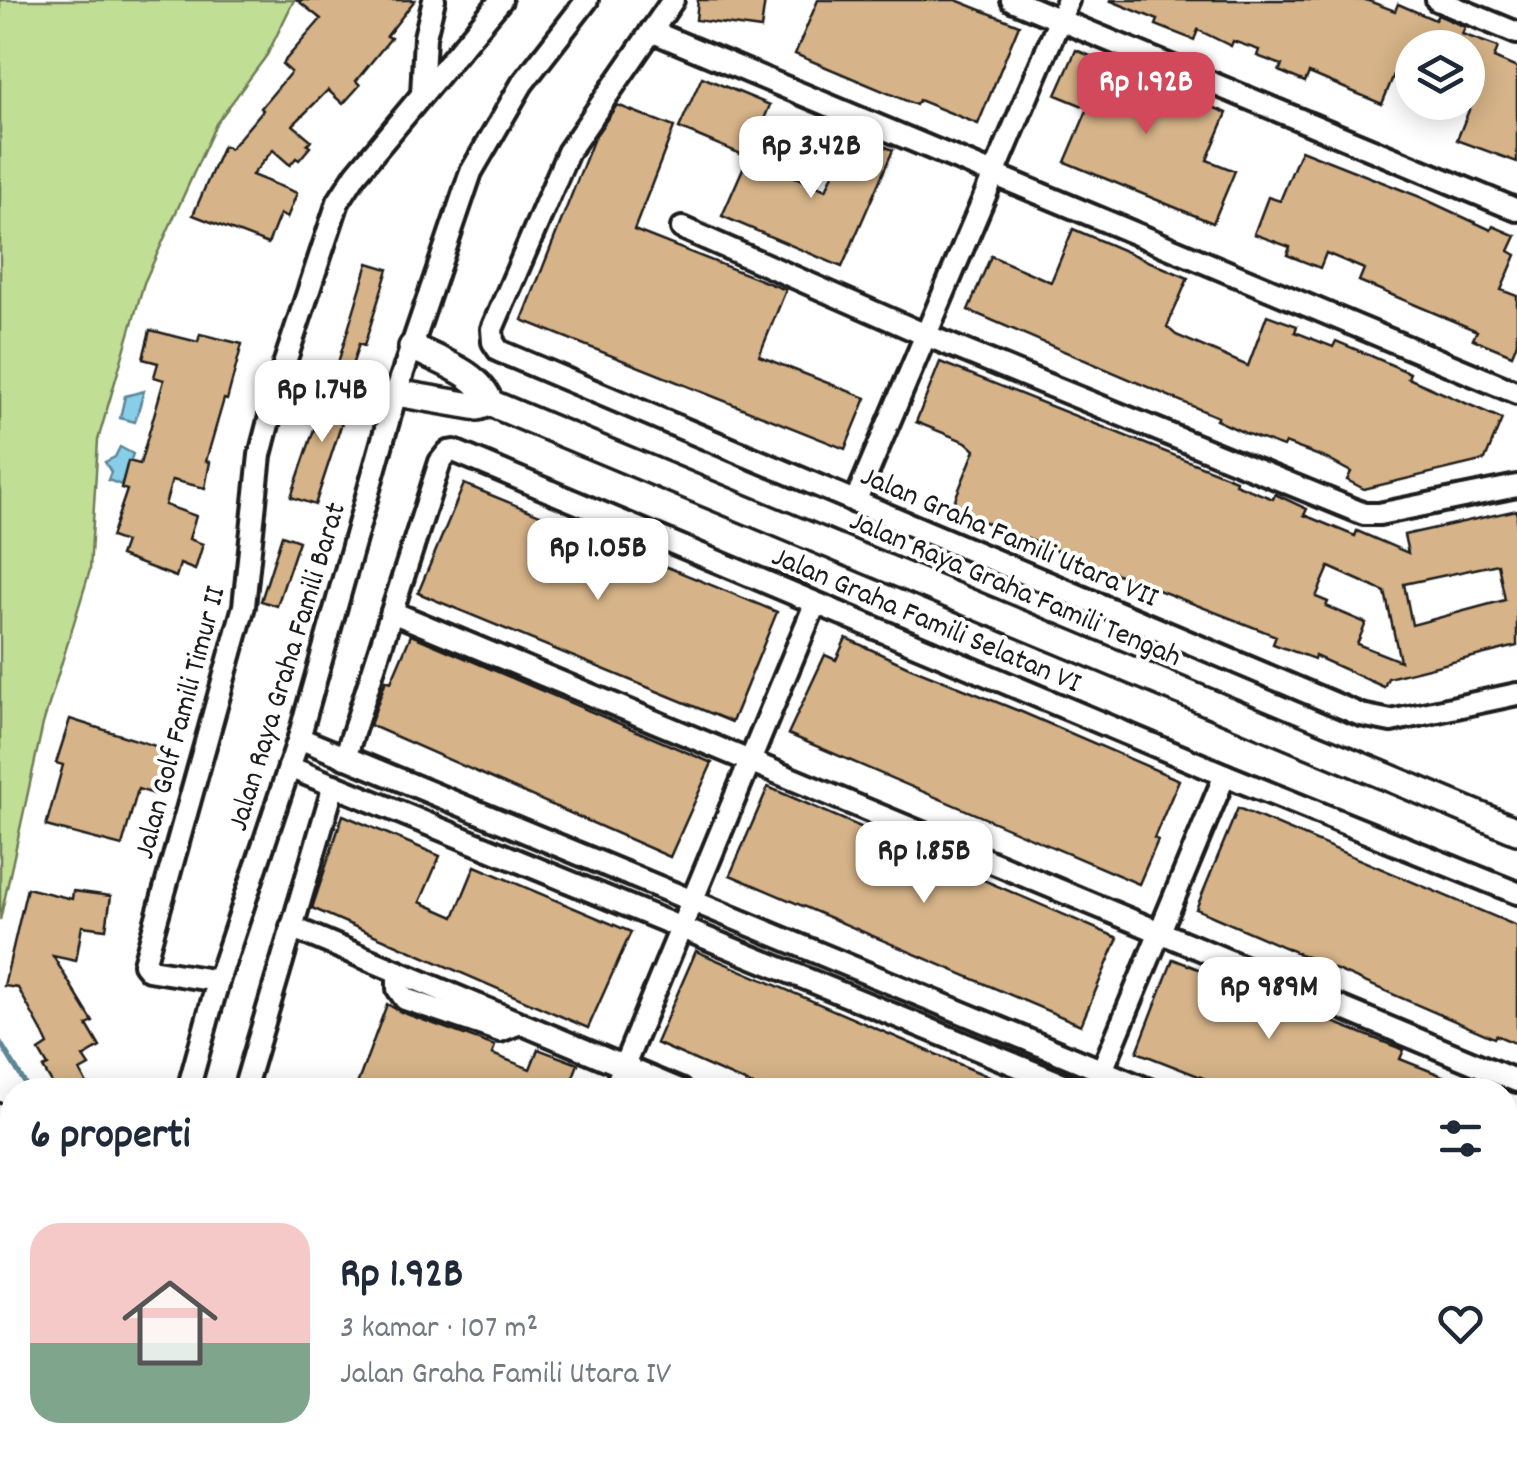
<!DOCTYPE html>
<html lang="id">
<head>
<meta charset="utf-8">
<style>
  body { margin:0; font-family:Dekko,sans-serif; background:#f6f6f7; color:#1f2937; height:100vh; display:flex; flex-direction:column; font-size:38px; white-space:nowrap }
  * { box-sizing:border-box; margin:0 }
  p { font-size:32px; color:#747a83 }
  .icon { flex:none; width:55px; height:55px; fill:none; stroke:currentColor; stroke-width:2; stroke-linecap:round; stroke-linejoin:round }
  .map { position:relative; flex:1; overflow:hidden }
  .drawer { position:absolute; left:0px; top:1078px; width:1518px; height:392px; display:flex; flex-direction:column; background:#fff; border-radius:40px 40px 0 0; box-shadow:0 5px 25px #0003 }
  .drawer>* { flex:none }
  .controls { position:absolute; left:1395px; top:30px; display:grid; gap:20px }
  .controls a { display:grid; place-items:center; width:90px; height:90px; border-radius:50%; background:#fff; box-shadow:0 5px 25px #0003; font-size:50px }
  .price { position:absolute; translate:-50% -85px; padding:0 22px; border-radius:20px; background:#fff; color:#222; font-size:32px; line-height:65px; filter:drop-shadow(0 2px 5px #0008) }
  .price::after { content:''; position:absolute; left:50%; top:60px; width:30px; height:22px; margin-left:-15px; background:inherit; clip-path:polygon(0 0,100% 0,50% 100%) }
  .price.active { background:#d1495b; color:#fff }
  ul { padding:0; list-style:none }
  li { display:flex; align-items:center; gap:30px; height:250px; padding:0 30px }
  li span { display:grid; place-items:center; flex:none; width:280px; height:200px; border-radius:30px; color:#555 }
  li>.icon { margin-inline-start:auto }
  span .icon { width:120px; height:120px; fill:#fffc; stroke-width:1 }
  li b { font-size:42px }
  h2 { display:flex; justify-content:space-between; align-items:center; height:120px; padding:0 30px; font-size:42px }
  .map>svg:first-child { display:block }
  .green { fill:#c1de95; stroke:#6e7d58; stroke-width:2.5 }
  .water { fill:#88cee9; stroke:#5d8797; stroke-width:2.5 }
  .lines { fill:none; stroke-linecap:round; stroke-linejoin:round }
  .stream { stroke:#5d8797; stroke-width:5 }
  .building { fill:#d6b388; stroke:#1c1c1c; stroke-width:2.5; fill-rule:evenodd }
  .minor-casing { stroke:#1c1c1c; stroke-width:28 }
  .tertiary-casing { stroke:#1c1c1c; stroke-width:32 }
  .minor { stroke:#fff; stroke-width:20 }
  .tertiary { stroke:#fff; stroke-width:25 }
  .labels { text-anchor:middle; stroke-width:8; stroke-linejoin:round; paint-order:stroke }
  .street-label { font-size:30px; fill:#1c1c1c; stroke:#fff }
</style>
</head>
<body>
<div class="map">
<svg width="1517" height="1468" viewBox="0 0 1517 1468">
  <rect width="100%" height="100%" fill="#fff"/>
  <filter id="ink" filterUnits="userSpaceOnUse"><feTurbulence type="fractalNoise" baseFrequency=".01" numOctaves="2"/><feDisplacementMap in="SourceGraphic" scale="20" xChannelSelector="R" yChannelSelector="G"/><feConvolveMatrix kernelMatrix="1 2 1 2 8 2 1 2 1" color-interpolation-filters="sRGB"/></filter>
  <g filter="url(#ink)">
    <!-- green -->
    <path class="green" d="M0 0H294L267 55 216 124 144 283 98 440 90 570 43 724 0 920Z"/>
    <!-- water -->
    <g class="water">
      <path d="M144 391 135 422 120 418 125 396Z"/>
      <path d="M120 447 133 454 121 485 108 480 111 472 105 462 115 457Z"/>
    </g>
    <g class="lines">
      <!-- stream -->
      <g class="stream">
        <path d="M0 1042 29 1090"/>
        <path d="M0 1387 12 1362"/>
        <path d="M11 1455 17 1468"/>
      </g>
    </g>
    <!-- building -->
    <g class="building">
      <path d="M297 0H415L387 36 391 38 356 81 360 85 343 104 328 90 293 125 311 140 307 145 310 147 299 160 296 158 290 165 273 150 252 175 297 193 287 218 280 214 268 244 193 215 223 146 230 149 263 110 261 108 291 72 282 64 321 19Z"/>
      <path d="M698 0H765L761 29 696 20Z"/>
      <path d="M818 0H956L1019 25 978 124 919 100 916 105 795 54Z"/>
      <path d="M1109 0H1366L1395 11 1398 4 1435 20 1438 15 1465 27 1462 34 1498 47 1494 58 1517 68V162L1457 140 1477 90 1468 86V48H1412L1411 61 1401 57 1382 104 1309 73 1305 82 1279 71 1282 65 1257 56 1259 50 1233 41 1231 46 1198 30 1194 40 1156 25 1158 20Z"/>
      <path d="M1076 50 1227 113 1207 160 1235 171 1213 223 1065 162 1088 108 1056 95Z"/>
      <path d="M702 77 770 105 748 157 679 128Z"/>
      <path d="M617 105 674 127 634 230 786 290 759 356 866 398 845 449 522 320 594 138Z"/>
      <path d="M851 132 893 150 842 267 722 216 748 157 826 190Z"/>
      <path d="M1301 150 1420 197 1491 230 1493 226 1516 236 1509 251 1516 255 1501 290 1517 296V343L1512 355 1473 339 1477 331 1359 281 1364 269 1326 253 1320 268 1287 255 1290 247 1254 234 1268 197 1280 201Z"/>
      <path d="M1073 229 1188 278 1167 327 1176 335 1248 366 1267 315 1297 326 1295 332 1333 347 1336 341 1369 355 1410 373 1408 378 1502 419 1485 460 1364 489 1347 480 1351 472 1325 458 1285 443 1283 447 1245 433 1216 420 1218 417 968 310 991 256 1051 282Z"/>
      <path d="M368 263 388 269 364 346 359 344 345 387 332 383Z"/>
      <path d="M150 330 198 342 200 334 242 344 227 400 224 399 206 461 210 462 205 488 172 480 165 505 196 516 189 539 203 544 195 570 180 564 176 577 120 556 125 542 111 537 127 490 121 488 128 461 140 464 164 380 154 377 158 363 143 359Z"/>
      <path d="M940 362 1236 480 1235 484 1273 499 1275 494 1307 509 1304 515 1355 536 1357 531 1408 553 1404 535 1517 510V646L1388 678 1384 687 1315 656 1314 659 1273 644 1276 636 951 509 975 450 966 442 916 422ZM1498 564 1505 600 1412 625 1404 584ZM1329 567 1385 592 1400 661 1357 644 1366 623 1326 606 1328 602 1316 597Z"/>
      <path d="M329 385 352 392 315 505 291 497Z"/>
      <path d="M464 484 777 612 732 722 418 593Z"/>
      <path d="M282 535 299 541 277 606 261 601Z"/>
      <path d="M411 635 712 763 670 857 370 725 386 680 391 682Z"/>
      <path d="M846 638 909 667 1024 713 1179 780 1154 838 1158 840 1139 884 788 734 825 655 836 660Z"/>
      <path d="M70 719 168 750 154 794 138 789 122 846 46 826 63 765 56 763Z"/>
      <path d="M768 787 1118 938 1081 1025 730 875Z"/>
      <path d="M1238 808 1517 926V1044L1496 1035 1494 1038 1196 909Z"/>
      <path d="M343 815 440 856 420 902 454 917 475 866 631 932 588 1028 312 908Z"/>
      <path d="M27 888 72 899 73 891 111 896 106 929 82 926 76 961 53 956 93 1022 87 1025 100 1047 83 1057 89 1066 80 1071 90 1090H56L43 1068 48 1066 39 1051 48 1045 40 1028 18 988 4 986Z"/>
      <path d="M696 951 940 1056 1020 1090H763L656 1043Z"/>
      <path d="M1173 959 1404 1050 1400 1059 1478 1090H1234L1137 1052Z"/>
      <path d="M387 1004 401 1012 495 1046 492 1054 530 1069 538 1049 578 1064 568 1090H355Z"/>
    </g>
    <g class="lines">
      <!-- minor casing -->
      <g class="minor-casing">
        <g id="minor">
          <path d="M673 0 568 152 492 329 493 342 499 351 1361 715 1391 721 1517 694"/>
          <path d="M1012 0 1517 210"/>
          <path d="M1437 0 1517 33"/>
          <path d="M651 31 1517 393"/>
          <path d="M422 94 425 37 434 0"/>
          <path d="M682 228 928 336 1364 514H1379L1517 486"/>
          <path d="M855 502 1068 0"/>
          <path d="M392 612 1517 1081"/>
          <path d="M299 738 1149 1090"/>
          <path d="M345 758 440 462 448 452 454 451 1225 775 1517 893"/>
          <path d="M289 767 1077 1090"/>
          <path d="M291 927 680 1090"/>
          <path d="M398 972V989L405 999 500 1031 520 1023"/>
          <path d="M218 981 149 970 144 964 244 606 260 455 281 374 338 202 356 174 501 0"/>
          <path d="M188 1090 218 981 299 738 396 393 471 172 522 84 587 0"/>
          <path d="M244 1090 334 785"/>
          <path d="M614 1090 815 604"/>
          <path d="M1094 1090 1225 775"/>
          <path d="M0 1115 12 1146"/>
          <path d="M0 1192 12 1187"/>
          <path d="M1505 1265 1517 1236"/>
          <path d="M0 1296 12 1267"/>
          <path d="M1505 1423 1517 1429"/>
          <path d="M1505 1457 1517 1463"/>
          <path d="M209 1458 247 1468"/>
          <path d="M283 1458 308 1468"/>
          <path d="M458 1468 462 1458"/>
          <path d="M615 1468 620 1458"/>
          <path d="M936 1468 941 1458"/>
          <path d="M1425 1468 1430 1458"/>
        </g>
      </g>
      <!-- tertiary casing -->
      <g class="tertiary-casing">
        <g id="tertiary">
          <path d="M412 347C439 361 480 373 490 403"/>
          <path d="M396 393 478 407 490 403 1517 831"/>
          <path d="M1505 1345 1517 1316"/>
          <path d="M0 1449 12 1446"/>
          <path d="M1452 1468 1457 1458"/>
        </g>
      </g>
      <!-- minor -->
      <use href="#minor" class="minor"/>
      <!-- tertiary -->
      <use href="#tertiary" class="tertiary"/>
    </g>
  </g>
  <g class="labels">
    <!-- street labels -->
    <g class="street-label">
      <text transform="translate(1010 535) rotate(23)" y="10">Jalan Graha Famili Utara VII</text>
      <text transform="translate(1016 587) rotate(23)" y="10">Jalan Raya Graha Famili Tengah</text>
      <text transform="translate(927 618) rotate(23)" y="10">Jalan Graha Famili Selatan VI</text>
      <text transform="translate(285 666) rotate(-73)" y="10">Jalan Raya Graha Famili Barat</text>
      <text transform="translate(178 722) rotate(-75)" y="10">Jalan Golf Famili Timur II</text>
    </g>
  </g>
</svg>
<div class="controls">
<a><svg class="icon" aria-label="layers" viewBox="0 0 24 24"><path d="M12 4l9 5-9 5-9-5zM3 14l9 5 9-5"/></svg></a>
</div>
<b class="price active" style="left:1146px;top:137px">Rp 1.92B</b>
<b class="price" style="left:811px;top:201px">Rp 3.42B</b>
<b class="price" style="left:322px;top:445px">Rp 1.74B</b>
<b class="price" style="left:598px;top:603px">Rp 1.05B</b>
<b class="price" style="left:924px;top:906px">Rp 1.85B</b>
<b class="price" style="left:1269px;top:1042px">Rp 989M</b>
<section class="drawer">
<h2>6 properti<svg class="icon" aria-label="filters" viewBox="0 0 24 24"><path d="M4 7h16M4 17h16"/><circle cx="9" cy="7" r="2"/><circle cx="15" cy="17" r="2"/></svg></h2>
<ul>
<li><span style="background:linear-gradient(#f6c9c9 60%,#7fa58c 0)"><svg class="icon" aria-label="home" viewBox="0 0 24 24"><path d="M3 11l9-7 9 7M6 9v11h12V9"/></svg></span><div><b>Rp 1.92B</b><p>3 kamar · 107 m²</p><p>Jalan Graha Famili Utara IV</p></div><svg class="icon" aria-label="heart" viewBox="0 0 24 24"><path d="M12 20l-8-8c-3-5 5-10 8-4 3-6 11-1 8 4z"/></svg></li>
</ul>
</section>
</div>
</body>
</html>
